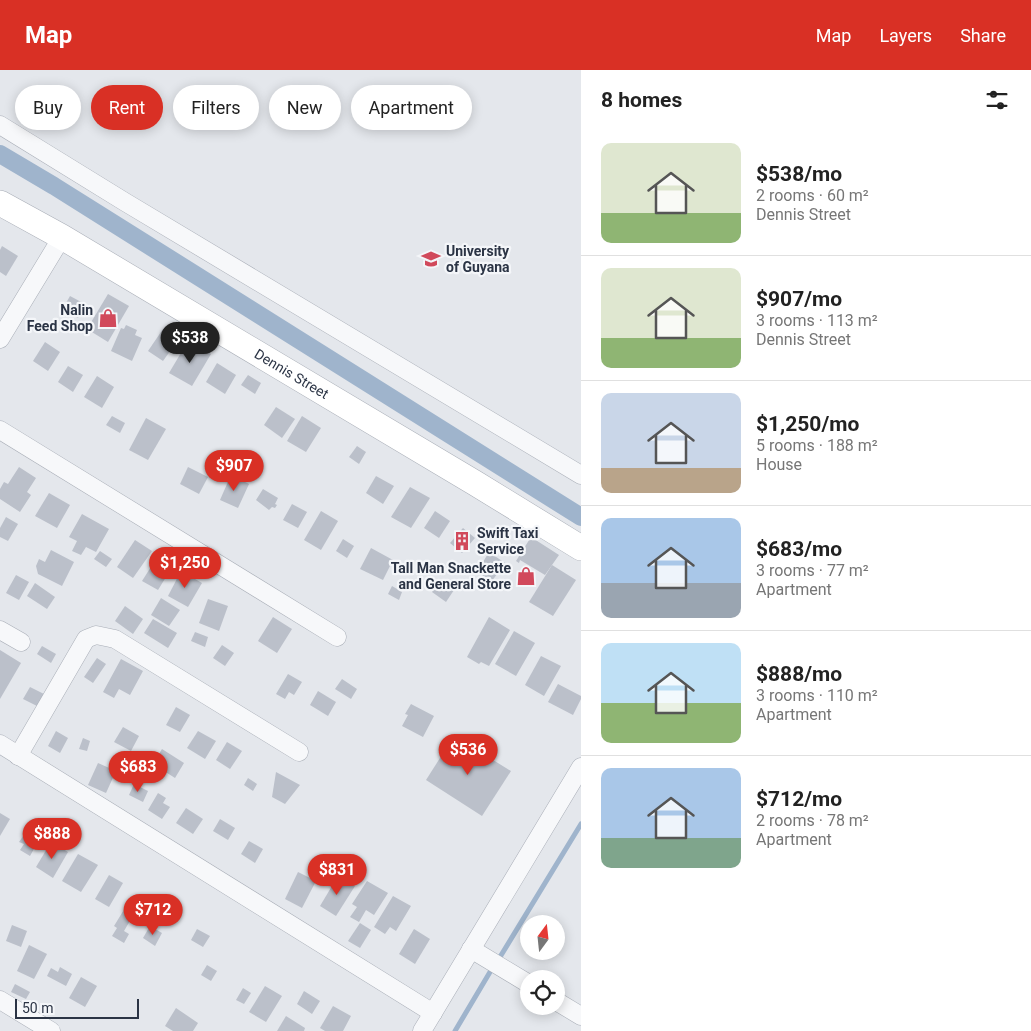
<!DOCTYPE html>
<html lang="en">
<head>
<meta charset="utf-8">
<style>
  body { margin:0; font-family:Roboto,sans-serif; background:#f6f6f6; color:#222; height:100vh; display:flex; flex-direction:column; font-size:19px; white-space:nowrap }
  * { box-sizing:border-box; margin:0 }
  p { font-size:16px; color:#767676 }
  .icon { flex:none; width:28px; height:28px; fill:none; stroke:currentColor; stroke-width:2; stroke-linecap:round; stroke-linejoin:round }
  .map { position:relative; flex:1; overflow:hidden }
  .side { display:flex; flex-direction:column; background:#fff; width:450px }
  .side>* { flex:none }
  .top-card { position:absolute; left:15px; top:15px; width:475px; height:45px; display:flex; gap:10px }
  .needle { width:32px; rotate:15deg }
  .fabs { position:absolute; left:520px; top:845px; display:grid; gap:10px }
  .fabs a { display:grid; place-items:center; width:45px; height:45px; border-radius:50%; background:#fff; box-shadow:0 2px 12px #0003; font-size:25px }
  .scale { position:absolute; left:15px; bottom:12px; width:124px; box-sizing:border-box; padding-left:5px; border:2px solid #2b3445; border-top:0; font-size:14px; line-height:18px; white-space:nowrap; color:#2b3445; -webkit-text-stroke:4px #f4f6f9; paint-order:stroke }
  .price { position:absolute; translate:-50% -42px; padding:0 11px; border-radius:18px; background:#d93025; color:#fff; font-size:16px; line-height:32px; filter:drop-shadow(0 1px 2px #0008) }
  .price::after { content:''; position:absolute; left:50%; top:30px; width:15px; height:11px; margin-left:-8px; background:inherit; clip-path:polygon(0 0,100% 0,50% 100%) }
  .price.selected { background:#222; color:#fff }
  ul { padding:0; list-style:none }
  li { display:flex; align-items:center; gap:15px; height:125px; padding:0 20px }
  li+li { border-top:1px solid #e0e0e0 }
  li span { display:grid; place-items:center; flex:none; width:140px; height:100px; border-radius:10px; color:#555 }
  li>.icon { margin-inline-start:auto }
  span .icon { width:60px; height:60px; fill:#fffc; stroke-width:1 }
  li b { font-size:21px }
  h2 { display:flex; justify-content:space-between; align-items:center; height:60px; padding:0 20px; font-size:21px }
  .pill { padding:0 18px; border-radius:22px; background:#fff; box-shadow:0 2px 12px #0003; font-size:18px; line-height:45px }
  .pill.selected { background:#d93025; color:#fff }
  header { display:flex; align-items:center; gap:30px; box-sizing:border-box; height:70px; padding:0 25px; background:#d93025; color:#fff }
  header strong { font-size:24px }
  nav { display:flex; gap:28px; margin-inline-start:auto; font-size:18px }
  main { display:flex; flex:1; min-height:0 }
  .map>svg:first-child { display:block }
  .lines { fill:none; stroke-linecap:round; stroke-linejoin:round }
  .stream { stroke:#9fb4cc; stroke-width:5 }
  .canal { stroke:#9fb4cc; stroke-width:18 }
  .building { fill:#bbc0ca }
  .street-casing { stroke:#a9aeb7; stroke-width:19 }
  .secondary-casing { stroke:#a9aeb7; stroke-width:26 }
  .street { stroke:#f7f8fa; stroke-width:18 }
  .secondary { stroke:#fff; stroke-width:25 }
  .labels { text-anchor:middle; stroke-width:4.5; stroke-linejoin:round; paint-order:stroke }
  .poi-label { font-size:14px; font-weight:bold; fill:#2b3445; stroke:#f4f6f9; text-anchor:start }
  .street-label { font-size:14px; fill:#2b3445; stroke:#f4f6f9 }
</style>
</head>
<body>
<header>
<strong>Map</strong>
<nav><a>Map</a><a>Layers</a><a>Share</a></nav>
</header>
<main>
<div class="map">
<svg width="581" height="961" viewBox="0 0 581 961">
  <rect width="100%" height="100%" fill="#e4e7ec"/>
  <g class="lines">
    <!-- stream -->
    <g class="stream">
      <path d="M500 887 581 754"/>
      <path d="M455 961 490 902"/>
    </g>
    <!-- canal -->
    <path class="canal" d="M0 84 54 116 581 447"/>
  </g>
  <!-- building -->
  <g class="building">
    <path d="M2 176 18 186 6 206 0 202V180Z"/>
    <path d="M108 224 129 236 108 272 87 259Z"/>
    <path d="M70 226 85 234 78 248 62 240Z"/>
    <path d="M126 255 137 260 135 265 142 268 132 291 111 281 121 258 124 259Z"/>
    <path d="M163 259 178 270 163 291 148 281Z"/>
    <path d="M188 271 211 284 192 316 169 303Z"/>
    <path d="M45 272 60 282 48 301 33 291Z"/>
    <path d="M217 293 236 305 225 324 206 312Z"/>
    <path d="M68 296 83 305 73 322 58 312Z"/>
    <path d="M248 305 261 313 255 324 241 315Z"/>
    <path d="M97 306 114 317 102 338 84 327Z"/>
    <path d="M276 337 295 349 282 368 264 355Z"/>
    <path d="M112 346 125 353 120 363 106 355Z"/>
    <path d="M302 346 321 358 306 382 287 371Z"/>
    <path d="M146 348 166 359 148 390 129 380Z"/>
    <path d="M357 376 366 382 359 394 349 387Z"/>
    <path d="M19 397 36 408 27 422 31 425 20 442 0 429V419L4 412 8 414Z"/>
    <path d="M188 397 208 407 199 424 180 414Z"/>
    <path d="M231 405 249 414 238 438 220 430Z"/>
    <path d="M376 406 394 416 383 434 366 423Z"/>
    <path d="M410 417 430 428 411 458 391 447Z"/>
    <path d="M263 419 278 428 275 434 277 435 275 438 272 437 269 440 256 430Z"/>
    <path d="M49 423 70 435 57 458 35 446Z"/>
    <path d="M292 434 307 442 298 458 283 450Z"/>
    <path d="M321 441 338 451 321 480 304 470Z"/>
    <path d="M435 441 450 451 439 468 424 458Z"/>
    <path d="M82 444 109 459 96 482 86 477 81 485 72 481 77 471 69 467Z"/>
    <path d="M6 447 18 454 8 471 0 467V458Z"/>
    <path d="M463 458 475 468 462 483 450 473Z"/>
    <path d="M531 467 559 485 545 505 520 490 519 493 516 491Z"/>
    <path d="M343 469 354 476 347 488 336 481Z"/>
    <path d="M135 470 152 481 133 508 117 497Z"/>
    <path d="M371 478 393 490 383 510 360 499Z"/>
    <path d="M51 480 74 492 62 516 38 504 36 496 39 489 45 492Z"/>
    <path d="M100 481 112 489 106 497 94 489Z"/>
    <path d="M489 482 505 493 492 511 477 502Z"/>
    <path d="M156 489 171 499 158 520 142 511Z"/>
    <path d="M552 495 576 510 553 546 529 532Z"/>
    <path d="M181 501 202 513 188 537 168 526Z"/>
    <path d="M16 505 29 512 19 530 6 523Z"/>
    <path d="M440 510 454 520 446 532 432 522Z"/>
    <path d="M35 513 55 527 47 539 27 526Z"/>
    <path d="M392 516 402 522 399 530 388 524Z"/>
    <path d="M161 528 180 540 169 556 151 545Z"/>
    <path d="M208 529 228 536 219 561 199 553Z"/>
    <path d="M125 536 143 549 133 564 115 551Z"/>
    <path d="M273 547 292 559 277 583 258 571Z"/>
    <path d="M489 547 510 560 489 596 481 592 479 594 467 587Z"/>
    <path d="M153 549 177 563 168 578 144 563Z"/>
    <path d="M514 561 535 573 516 606 495 594Z"/>
    <path d="M195 562 208 567 205 577 191 571Z"/>
    <path d="M222 575 234 583 225 596 213 588Z"/>
    <path d="M42 576 56 584 51 593 37 584Z"/>
    <path d="M0 580 21 593 0 629Z"/>
    <path d="M541 586 561 596 544 626 525 615Z"/>
    <path d="M97 588 106 594 93 613 84 607Z"/>
    <path d="M121 589 143 601 130 625 119 619 114 628 103 622Z"/>
    <path d="M288 604 302 612 294 625 289 622 285 629 276 624Z"/>
    <path d="M342 609 357 619 351 629 335 619Z"/>
    <path d="M558 614 581 626V629L573 645 548 632Z"/>
    <path d="M30 617 44 624 37 636 23 629Z"/>
    <path d="M318 621 336 632 328 646 310 635Z"/>
    <path d="M411 634 434 646 423 667 402 656 408 645 405 644Z"/>
    <path d="M176 637 190 645 180 662 166 655Z"/>
    <path d="M123 657 139 666 131 681 114 672Z"/>
    <path d="M56 661 68 668 60 683 48 676Z"/>
    <path d="M198 661 216 671 205 689 187 678Z"/>
    <path d="M454 666 511 701 482 746 426 710Z"/>
    <path d="M83 668 90 671 87 681 79 679Z"/>
    <path d="M227 672 242 681 230 699 216 690Z"/>
    <path d="M162 679 184 693 175 708 153 694Z"/>
    <path d="M98 693 116 701 106 723 88 715Z"/>
    <path d="M276 702 300 715 285 734 272 727Z"/>
    <path d="M248 708 257 714 253 721 244 715Z"/>
    <path d="M134 714 148 721 143 732 129 725Z"/>
    <path d="M158 723 166 728 163 733 170 737 162 749 148 740Z"/>
    <path d="M186 738 203 749 193 764 176 753Z"/>
    <path d="M0 743 10 749 0 766Z"/>
    <path d="M220 749 235 758 228 770 213 761Z"/>
    <path d="M26 762 39 770 30 786 20 780 24 774 19 772Z"/>
    <path d="M249 771 263 779 255 793 241 784Z"/>
    <path d="M51 772 68 782 53 808 36 797Z"/>
    <path d="M78 784 98 795 81 822 62 811Z"/>
    <path d="M298 802 316 811 302 838 285 829Z"/>
    <path d="M109 805 123 813 109 837 95 829Z"/>
    <path d="M338 806 355 816 336 846 320 836Z"/>
    <path d="M367 811 388 823 374 845 366 840 359 852 350 847 357 837 352 834Z"/>
    <path d="M393 826 411 836 396 861 390 857 385 864 374 857Z"/>
    <path d="M125 838 134 844 124 861 129 864 124 873 112 866 117 858 114 856Z"/>
    <path d="M360 853 371 860 360 878 348 871Z"/>
    <path d="M12 855 27 861 21 877 6 871Z"/>
    <path d="M150 856 162 863 155 876 143 868Z"/>
    <path d="M197 859 210 866 203 877 191 870Z"/>
    <path d="M414 859 430 869 415 894 399 884Z"/>
    <path d="M29 875 47 884 34 909 17 901Z"/>
    <path d="M207 895 217 901 211 911 201 905Z"/>
    <path d="M60 897 72 904 66 916 47 906 51 898 58 902Z"/>
    <path d="M81 907 97 916 85 937 69 928Z"/>
    <path d="M15 914 30 922 26 929 11 922Z"/>
    <path d="M265 916 282 926 266 952 249 942Z"/>
    <path d="M243 918 251 923 244 934 236 930Z"/>
    <path d="M304 921 320 931 312 944 297 934Z"/>
    <path d="M333 936 351 946 343 961H325L320 958Z"/>
    <path d="M176 938 198 953 193 961H173L165 956Z"/>
    <path d="M286 946 305 958 304 961H277Z"/>
  </g>
  <g class="lines">
    <!-- street casing -->
    <g class="street-casing">
      <g id="street">
        <path d="M0 55 125 132 581 405"/>
        <path d="M0 269 62 167"/>
        <path d="M0 360 337 567"/>
        <path d="M0 560 21 572"/>
        <path d="M0 674 433 943"/>
        <path d="M18 686 86 569 96 565 115 569 299 682"/>
        <path d="M471 879 529 914"/>
        <path d="M0 930 51 961"/>
        <path d="M556 931 581 946"/>
        <path d="M422 961 581 697"/>
      </g>
    </g>
    <!-- secondary casing -->
    <g class="secondary-casing">
      <g id="secondary">
        <path id="s1" d="M0 133 62 167 475 413 581 478"/>
      </g>
    </g>
    <!-- street -->
    <use href="#street" class="street"/>
    <!-- secondary -->
    <use href="#secondary" class="secondary"/>
  </g>
  <!-- icons -->
  <defs>
    <g id="university-bare" transform="scale(1.5)"><path d="M0-5L7-2L0 1L-7-2ZM-4 1L0 2.5L4 1V4Q0 6-4 4Z" fill="#d1495b" stroke="#f4f6f9" stroke-width="2.5" paint-order="stroke"/></g>
    <g id="shop-bare" transform="scale(1.5)"><path d="M-5-2.5h2.3a2.7 3.5 0 0 1 5.4 0H5L5.5 6h-11ZM-1.5-2.5h3a1.5 2.3 0 0 0-3 0Z" fill="#d1495b" stroke="#f4f6f9" stroke-width="2.5" paint-order="stroke"/></g>
    <g id="building-bare" transform="scale(1.5)"><path d="M-4-6H4V6H1V3H-1V6H-4ZM-2.5-4.3h1.7v1.8h-1.7ZM.8-4.3h1.7v1.8H.8ZM-2.5-1h1.7V.8h-1.7ZM.8-1h1.7V.8H.8Z" fill="#d1495b" stroke="#f4f6f9" stroke-width="2.5" paint-order="stroke"/></g>
  </defs>
  <g fill-rule="evenodd">
    <use href="#university-bare" x="431" y="189"/>
    <use href="#shop-bare" x="108" y="248"/>
    <use href="#building-bare" x="462" y="471"/>
    <use href="#shop-bare" x="526" y="506"/>
  </g>
  <g class="labels">
    <!-- poi labels -->
    <g class="poi-label">
      <text x="446" y="186">University<tspan x="446" dy="16">of Guyana</tspan></text>
      <text x="93" y="245" text-anchor="end">Nalin<tspan x="93" dy="16">Feed Shop</tspan></text>
      <text x="477" y="468">Swift Taxi<tspan x="477" dy="16">Service</tspan></text>
      <text x="511" y="503" text-anchor="end">Tall Man Snackette<tspan x="511" dy="16">and General Store</tspan></text>
    </g>
    <!-- street labels -->
    <g class="street-label">
      <text dy="5" stroke="none"><textPath href="#s1" startOffset="338">Dennis Street</textPath></text>
    </g>
  </g>
</svg>
<div class="fabs">
<a><svg class="needle" viewBox="-14 -14 28 28"><path d="M0-13l5 13h-10z" fill="#e53935"/><path d="M0 13l5-13h-10z" fill="#767676"/></svg></a>
<a><svg class="icon" aria-label="locate" viewBox="0 0 24 24"><circle cx="12" cy="12" r="6"/><path d="M12 2v4M12 18v4M2 12h4M18 12h4"/></svg></a>
</div>
<div class="scale">50 m</div>
<b class="price selected" style="left:190px;top:294px">$538</b>
<b class="price" style="left:234px;top:422px">$907</b>
<b class="price" style="left:185px;top:519px">$1,250</b>
<b class="price" style="left:468px;top:706px">$536</b>
<b class="price" style="left:138px;top:723px">$683</b>
<b class="price" style="left:52px;top:790px">$888</b>
<b class="price" style="left:337px;top:826px">$831</b>
<b class="price" style="left:153px;top:866px">$712</b>
<div class="top-card">
<a class="pill">Buy</a>
<a class="pill selected">Rent</a>
<a class="pill">Filters</a>
<a class="pill">New</a>
<a class="pill">Apartment</a>
</div>
</div>
<section class="side">
<h2>8 homes<svg class="icon" aria-label="filters" viewBox="0 0 24 24"><path d="M4 7h16M4 17h16"/><circle cx="9" cy="7" r="2"/><circle cx="15" cy="17" r="2"/></svg></h2>
<ul>
<li><span style="background:linear-gradient(#dfe7d0 70%,#8fb573 0)"><svg class="icon" aria-label="home" viewBox="0 0 24 24"><path d="M3 11l9-7 9 7M6 9v11h12V9"/></svg></span><div><b>$538/mo</b><p>2 rooms · 60 m²</p><p>Dennis Street</p></div></li>
<li><span style="background:linear-gradient(#dfe7d0 70%,#8fb573 0)"><svg class="icon" aria-label="home" viewBox="0 0 24 24"><path d="M3 11l9-7 9 7M6 9v11h12V9"/></svg></span><div><b>$907/mo</b><p>3 rooms · 113 m²</p><p>Dennis Street</p></div></li>
<li><span style="background:linear-gradient(#c9d6e8 75%,#b9a48a 0)"><svg class="icon" aria-label="home" viewBox="0 0 24 24"><path d="M3 11l9-7 9 7M6 9v11h12V9"/></svg></span><div><b>$1,250/mo</b><p>5 rooms · 188 m²</p><p>House</p></div></li>
<li><span style="background:linear-gradient(#a9c7e8 65%,#9aa5b1 0)"><svg class="icon" aria-label="home" viewBox="0 0 24 24"><path d="M3 11l9-7 9 7M6 9v11h12V9"/></svg></span><div><b>$683/mo</b><p>3 rooms · 77 m²</p><p>Apartment</p></div></li>
<li><span style="background:linear-gradient(#bfe0f5 60%,#8fb573 0)"><svg class="icon" aria-label="home" viewBox="0 0 24 24"><path d="M3 11l9-7 9 7M6 9v11h12V9"/></svg></span><div><b>$888/mo</b><p>3 rooms · 110 m²</p><p>Apartment</p></div></li>
<li><span style="background:linear-gradient(#a9c7e8 70%,#7fa58c 0)"><svg class="icon" aria-label="home" viewBox="0 0 24 24"><path d="M3 11l9-7 9 7M6 9v11h12V9"/></svg></span><div><b>$712/mo</b><p>2 rooms · 78 m²</p><p>Apartment</p></div></li>
</ul>
</section>
</main>
</body>
</html>
